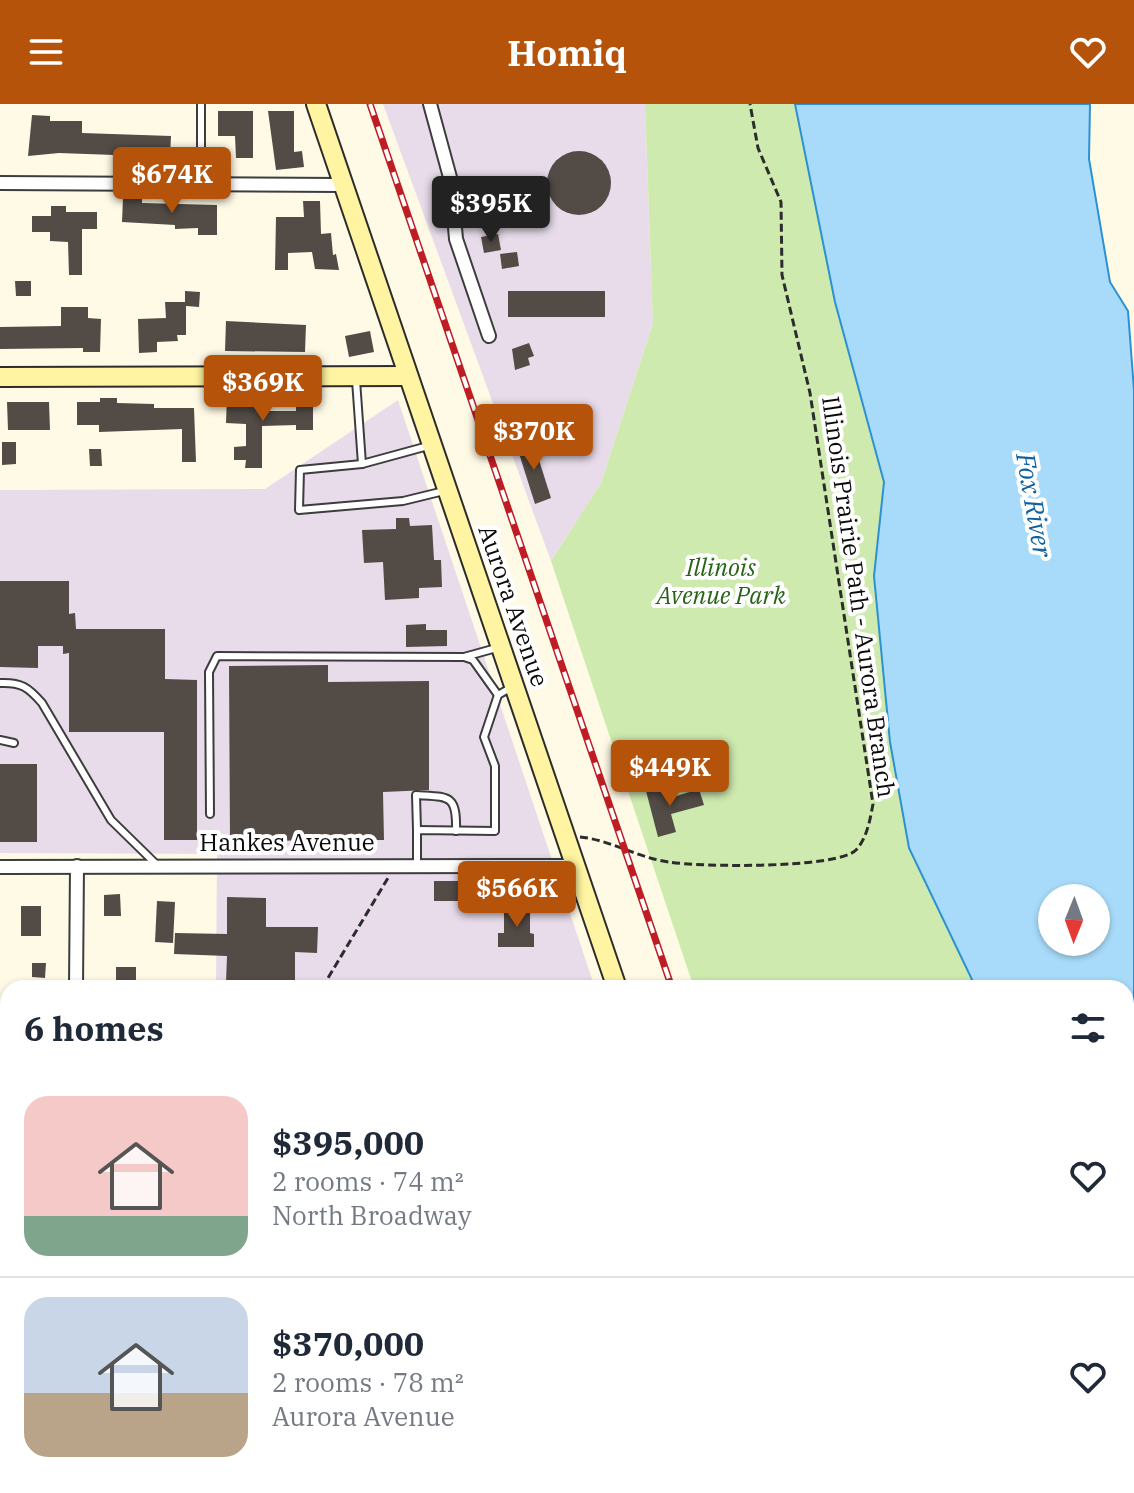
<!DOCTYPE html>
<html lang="en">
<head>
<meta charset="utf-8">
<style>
  body { margin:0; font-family:"IBM Plex Serif",serif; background:#f2f2f3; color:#1f2937; height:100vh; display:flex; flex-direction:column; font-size:30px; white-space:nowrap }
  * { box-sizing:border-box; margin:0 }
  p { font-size:26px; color:#747a83 }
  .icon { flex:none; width:44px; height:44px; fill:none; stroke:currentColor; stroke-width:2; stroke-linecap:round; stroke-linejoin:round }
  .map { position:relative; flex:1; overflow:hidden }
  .details { position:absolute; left:0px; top:876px; width:1134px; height:514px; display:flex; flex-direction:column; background:#fff; border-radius:24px 24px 0 0; box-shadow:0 2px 6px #0004 }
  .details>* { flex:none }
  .needle { width:52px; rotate:181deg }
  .controls { position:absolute; left:1038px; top:780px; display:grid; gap:16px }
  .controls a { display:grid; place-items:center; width:72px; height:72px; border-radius:50%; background:#fff; box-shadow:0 2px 6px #0004; font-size:40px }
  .price { position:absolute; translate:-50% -68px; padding:0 18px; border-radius:8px; background:#b45309; color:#fff; font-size:26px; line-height:52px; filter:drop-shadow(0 2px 4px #0008) }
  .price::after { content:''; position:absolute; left:50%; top:48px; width:24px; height:18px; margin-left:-12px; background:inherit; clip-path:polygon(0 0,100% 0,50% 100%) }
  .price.active { background:#222; color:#fff }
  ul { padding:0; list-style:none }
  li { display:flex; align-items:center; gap:24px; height:200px; padding:0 24px }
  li+li { border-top:2px solid #e0e1e3 }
  li span { display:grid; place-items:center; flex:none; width:224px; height:160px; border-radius:24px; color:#555 }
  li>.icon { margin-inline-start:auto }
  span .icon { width:96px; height:96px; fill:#fffc; stroke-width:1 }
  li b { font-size:34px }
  h2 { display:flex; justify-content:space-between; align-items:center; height:96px; padding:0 24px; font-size:34px }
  header { display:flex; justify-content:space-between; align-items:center; height:104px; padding:0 24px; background:#b45309; color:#fff; font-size:36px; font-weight:700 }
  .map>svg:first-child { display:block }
  .industrial { fill:#e8dcea }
  .green { fill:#ceeaaf }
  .cemetery { fill:#d3e0b8 }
  .water { fill:#a8dbf9; stroke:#2c91d3; stroke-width:2; fill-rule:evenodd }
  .building { fill:#534b46 }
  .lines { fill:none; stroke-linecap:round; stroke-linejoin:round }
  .lane-casing { stroke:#3d3d3d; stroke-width:10 }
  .street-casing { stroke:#3d3d3d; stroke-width:16 }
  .secondary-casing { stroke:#2c2c2c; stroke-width:22 }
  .path { stroke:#2c2c2c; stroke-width:3; stroke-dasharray:8 4; stroke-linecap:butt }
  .lane { stroke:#fff; stroke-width:6 }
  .street { stroke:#fff; stroke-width:12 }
  .secondary { stroke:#fff4a1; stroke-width:18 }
  .rail-casing { stroke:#bf1d25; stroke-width:7 }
  .rail { stroke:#fff; stroke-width:4; stroke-dasharray:12; stroke-linecap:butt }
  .labels { text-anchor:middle; stroke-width:8; stroke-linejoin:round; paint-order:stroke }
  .park-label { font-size:24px; font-style:italic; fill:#286318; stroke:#fff }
  .street-label { font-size:24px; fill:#0a0a0a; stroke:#fff }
  .water-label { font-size:26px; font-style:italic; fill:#0f619f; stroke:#fff }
</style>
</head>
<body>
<header><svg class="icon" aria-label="menu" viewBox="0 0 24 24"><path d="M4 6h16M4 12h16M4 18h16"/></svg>Homiq<svg class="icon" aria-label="heart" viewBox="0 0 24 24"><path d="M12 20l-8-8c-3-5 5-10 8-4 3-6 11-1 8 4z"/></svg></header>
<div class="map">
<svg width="1134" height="1389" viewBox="0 0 1134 1389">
  <rect width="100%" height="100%" fill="#fffae6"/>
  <!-- industrial -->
  <g class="industrial">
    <path d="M383 0H645L653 219 601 379 551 457Z"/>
    <path d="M398 296 595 884H216L217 750 0 749V386L265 385Z"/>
    <path d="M31 1382H196V1389H27Z"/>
  </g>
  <!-- green -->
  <path class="green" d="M645 0H795L835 198 884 378 874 472 890 638 909 744 976 884H694L551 457 601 379 653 219Z"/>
  <!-- cemetery -->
  <path class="cemetery" d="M196 1382H762L764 1389H196Z"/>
  <!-- water -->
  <path class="water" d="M795 0H1090L1089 55 1110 178 1128 207 1134 286V1303L1126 1254V884H976L909 744 890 638 874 472 884 378 835 198ZM1052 794H1096V838H1052Z"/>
  <!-- building -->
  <g class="building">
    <path d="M218 7H253V54H236L235 32H218Z"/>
    <path d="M268 7H294V48L302 47 304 63 276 66Z"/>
    <path d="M32 11 50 12V17H82V29L171 32 170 53 59 49 28 52Z"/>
    <circle cx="579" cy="79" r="32"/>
    <path d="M123 93 142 94V99L217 101V131H198V124L175 125V121L122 118Z"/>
    <path d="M303 97H320L321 130 331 129 333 151 336 150 339 166 315 165 312 148 288 149V166H275L276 113H304Z"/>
    <path d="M51 102H66V108H97V125H82V171H69L68 138 50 137V128H32V112H51Z"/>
    <path d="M498 130 501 146 484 149 481 133Z"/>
    <path d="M517 148 519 162 502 165 500 150Z"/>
    <path d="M15 177H31V192H16Z"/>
    <path d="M185 187 200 188 199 203 186 202V231H177L178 237 157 238V248L139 249 138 215 166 214 165 198H185Z"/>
    <rect x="508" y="187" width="97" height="26"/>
    <path d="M61 203H88V214L101 215 100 248H83V244L0 245V223L61 222Z"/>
    <path d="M226 217 306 221 305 248 225 247Z"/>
    <path d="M370 227 374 248 349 253 345 232Z"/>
    <path d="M529 239 534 252 528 254 530 261 515 266 512 245Z"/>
    <path d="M227 291H266L267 307H296V297H313V326H296V321L262 322V364H245L246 356H234V343L246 342V320L226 319Z"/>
    <path d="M100 294H117V299L154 300V304H194L196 358H182V325L99 328V321H77V298H100Z"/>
    <path d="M7 298H49L50 326H8Z"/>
    <path d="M533 337 551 394 535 400 517 343Z"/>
    <path d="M2 338H16V360L2 361Z"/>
    <path d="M89 345H101L102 362H90Z"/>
    <path d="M396 414H409L410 422 432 421 434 456H441L442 483 419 484V494L385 496 383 458 364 459 362 426 396 425Z"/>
    <path d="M0 477H69V510L75 509 76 525H165V575L197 576V736H164V628H69V549L63 550V542H38V564L0 563Z"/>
    <path d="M426 520V526H447V542L406 543V521Z"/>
    <path d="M328 561V578L429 577V686L383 688 384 736 230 737 229 562Z"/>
    <rect x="0" y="660" width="37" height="78"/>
    <path d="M664 682 667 695 699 685 704 701 671 710 676 728 658 733 646 687Z"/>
    <rect x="434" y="777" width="38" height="20"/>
    <path d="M120 790 121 812H104V791Z"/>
    <path d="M227 793 266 794V823H318L317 849 295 848V879L226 878 227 852 174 850 175 829 227 830Z"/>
    <path d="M157 797 175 798 173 839 155 838Z"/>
    <rect x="21" y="802" width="20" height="30"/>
    <path d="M504 803H530V829L534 830V843H498V829H504Z"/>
    <path d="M32 859H46L45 874 32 873Z"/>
    <rect x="116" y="863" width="20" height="21"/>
  </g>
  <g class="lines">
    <!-- lane casing -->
    <g class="lane-casing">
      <g id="lane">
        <path d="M201 79V0"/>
        <path d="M356 276 362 360"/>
        <path d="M428 342 362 360 300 366 299 406 403 397 444 387"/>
        <path d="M464 553 473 556 498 591"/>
        <path d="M0 579C21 578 28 583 42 599L111 716 158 762"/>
        <path d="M0 636 14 639"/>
        <path d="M210 710 209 568 217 552 464 553 500 543"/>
        <path d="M417 726 416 691C449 693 457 690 456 727"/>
        <path d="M417 761V726L495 727V662L484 633 498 591 512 583"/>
      </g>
    </g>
    <!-- street casing -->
    <g class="street-casing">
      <g id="street">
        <path d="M430 0 451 77 456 135 489 232"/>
        <path d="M0 79 340 81"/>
        <path d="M0 763 574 762"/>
        <path d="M76 884 77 762"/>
        <path d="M0 1163H8"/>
      </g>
    </g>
    <!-- secondary casing -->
    <g class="secondary-casing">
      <g id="secondary">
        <path d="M316 0 617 884"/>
        <path d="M0 273 408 272"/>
        <path d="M788 1382 791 1389"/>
      </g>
    </g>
    <!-- path -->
    <g class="path">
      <path d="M580 733C611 736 638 754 669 758 698 763 837 765 856 746 867 734 870 716 873 700L810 289 782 171 781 98 758 44 750 0"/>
      <path d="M322 884 388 774"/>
      <path d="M21 1389 26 1382"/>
    </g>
    <!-- lane -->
    <use href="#lane" class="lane"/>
    <!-- street -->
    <use href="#street" class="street"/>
    <!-- secondary -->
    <use href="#secondary" class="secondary"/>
    <!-- rail casing -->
    <g class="rail-casing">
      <g id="rail">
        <path d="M370 0 672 884"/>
        <path d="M844 1382 846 1389"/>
      </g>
    </g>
    <!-- rail -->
    <use href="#rail" class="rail"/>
  </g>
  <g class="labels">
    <!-- park labels -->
    <g class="park-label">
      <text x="721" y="472">Illinois<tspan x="721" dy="28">Avenue Park</tspan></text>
    </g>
    <!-- street labels -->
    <g class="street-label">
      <text transform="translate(858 493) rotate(82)" y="8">Illinois Prairie Path - Aurora Branch</text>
      <text transform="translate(513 502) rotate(71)" y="8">Aurora Avenue</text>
      <text x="287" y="747">Hankes Avenue</text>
    </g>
    <!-- water labels -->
    <g class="water-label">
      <text transform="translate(1034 401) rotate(80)" y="9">Fox River</text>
    </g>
  </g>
</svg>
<div class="controls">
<a><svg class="needle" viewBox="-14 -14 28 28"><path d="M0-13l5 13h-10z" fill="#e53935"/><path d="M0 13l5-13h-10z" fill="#747a83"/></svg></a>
</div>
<b class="price" style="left:172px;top:111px">$674K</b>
<b class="price active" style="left:491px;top:140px">$395K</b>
<b class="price" style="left:263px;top:319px">$369K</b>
<b class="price" style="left:534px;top:368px">$370K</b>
<b class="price" style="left:670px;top:704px">$449K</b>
<b class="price" style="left:517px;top:825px">$566K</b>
<section class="details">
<h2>6 homes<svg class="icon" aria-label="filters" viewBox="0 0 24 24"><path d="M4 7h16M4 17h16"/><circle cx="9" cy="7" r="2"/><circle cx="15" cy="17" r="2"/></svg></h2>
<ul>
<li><span style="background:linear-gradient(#f6c9c9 75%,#7fa58c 0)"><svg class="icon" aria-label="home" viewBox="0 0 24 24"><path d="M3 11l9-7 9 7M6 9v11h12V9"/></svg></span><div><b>$395,000</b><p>2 rooms · 74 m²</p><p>North Broadway</p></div><svg class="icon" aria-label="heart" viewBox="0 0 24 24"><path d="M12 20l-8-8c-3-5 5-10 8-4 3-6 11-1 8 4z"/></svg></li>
<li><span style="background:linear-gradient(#c9d6e8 60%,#b9a48a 0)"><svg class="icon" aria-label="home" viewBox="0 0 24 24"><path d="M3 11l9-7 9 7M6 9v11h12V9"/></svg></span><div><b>$370,000</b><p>2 rooms · 78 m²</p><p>Aurora Avenue</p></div><svg class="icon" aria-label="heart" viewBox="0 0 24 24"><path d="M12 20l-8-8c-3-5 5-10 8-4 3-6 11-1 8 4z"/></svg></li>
</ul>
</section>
</div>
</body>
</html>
